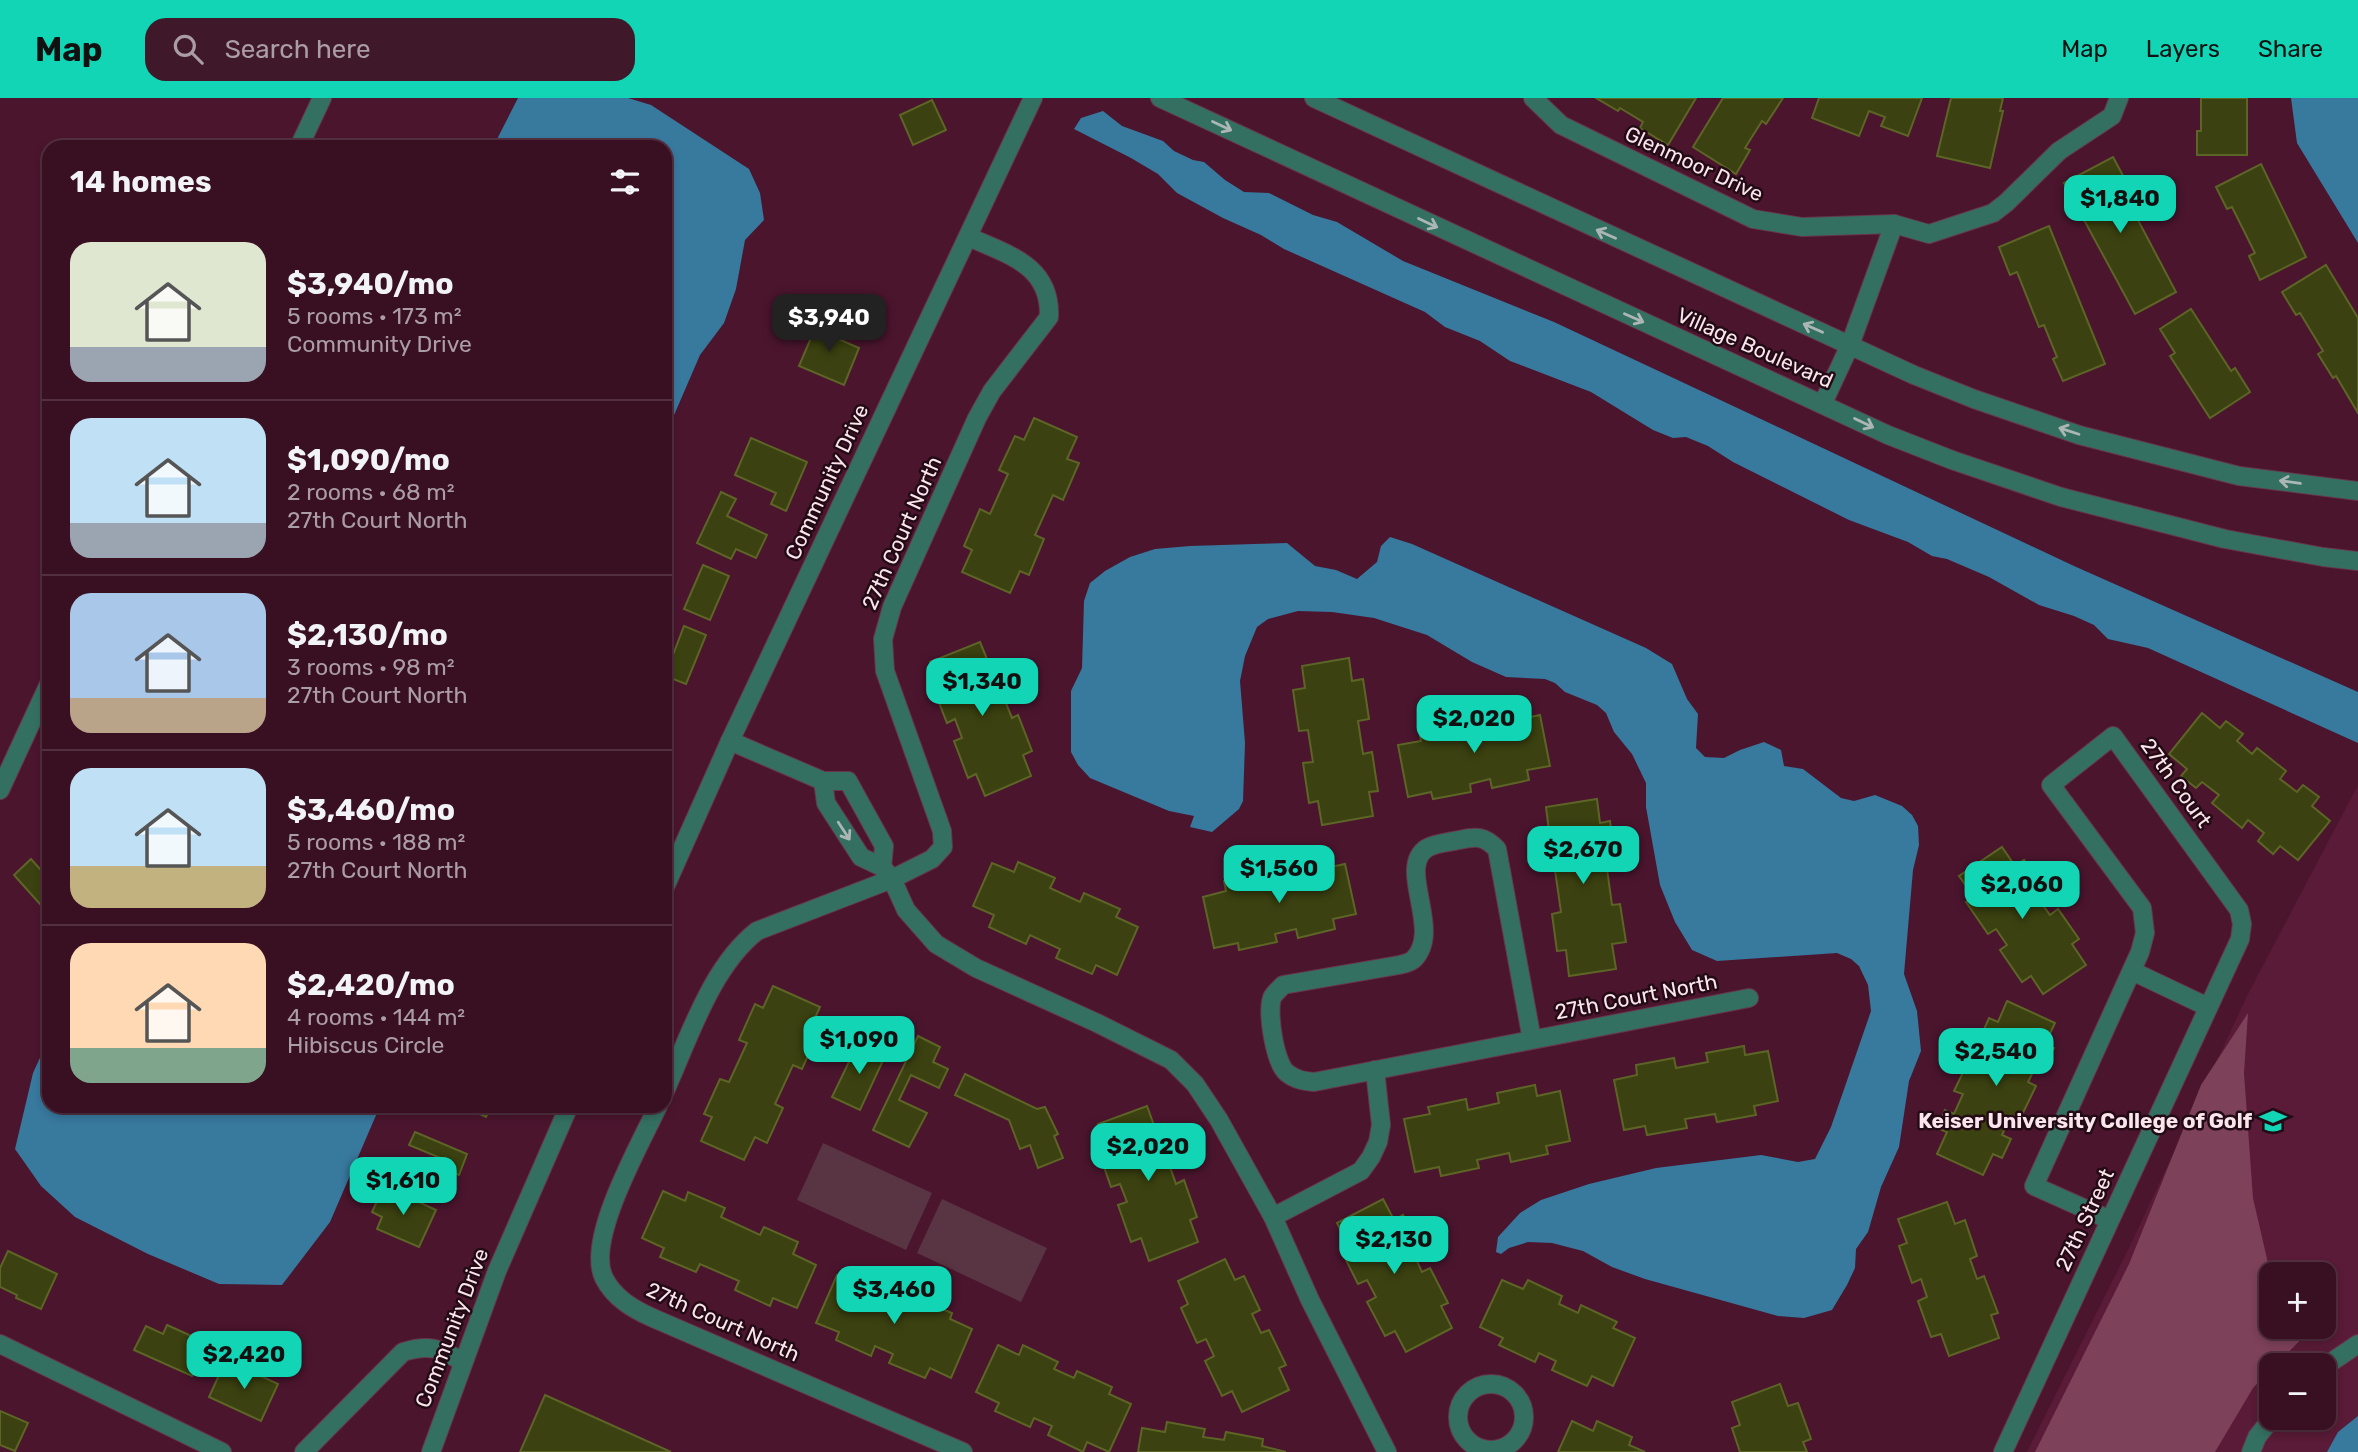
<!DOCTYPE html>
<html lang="en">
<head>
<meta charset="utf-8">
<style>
  body { margin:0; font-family:Rubik,sans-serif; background:#3f192a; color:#f1f3f6; height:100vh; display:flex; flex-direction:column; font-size:26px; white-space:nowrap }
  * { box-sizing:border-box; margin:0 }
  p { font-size:23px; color:#ab9da5 }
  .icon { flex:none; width:38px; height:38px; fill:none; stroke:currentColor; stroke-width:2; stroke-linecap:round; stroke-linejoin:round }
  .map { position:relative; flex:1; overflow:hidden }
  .details { position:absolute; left:42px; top:42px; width:630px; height:973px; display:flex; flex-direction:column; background:#381022; border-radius:21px; box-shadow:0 4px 10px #0003,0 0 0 2px #523040 }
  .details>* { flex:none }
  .fabs { position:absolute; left:2259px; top:1164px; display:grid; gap:14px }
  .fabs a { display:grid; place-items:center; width:77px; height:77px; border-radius:14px; background:#381022; box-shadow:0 4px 10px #0003,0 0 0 2px #523040; font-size:35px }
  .price { position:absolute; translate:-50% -60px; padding:0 16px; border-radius:14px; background:#11d5b4; color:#111; font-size:23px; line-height:46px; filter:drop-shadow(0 2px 4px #0008) }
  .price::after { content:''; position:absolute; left:50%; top:42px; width:21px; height:16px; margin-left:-10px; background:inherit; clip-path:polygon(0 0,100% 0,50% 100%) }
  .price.current { background:#222; color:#fff }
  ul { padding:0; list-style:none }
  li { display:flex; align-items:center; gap:21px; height:175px; padding:0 28px }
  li+li { border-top:2px solid #523040 }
  li span { display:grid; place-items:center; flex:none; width:196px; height:140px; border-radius:21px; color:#555 }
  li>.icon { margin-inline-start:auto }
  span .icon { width:84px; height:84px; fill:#fffc; stroke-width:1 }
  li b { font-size:30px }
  h2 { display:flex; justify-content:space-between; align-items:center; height:84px; padding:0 28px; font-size:30px }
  header { display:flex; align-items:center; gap:42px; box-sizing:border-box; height:98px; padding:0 35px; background:#11d5b4; color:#111 }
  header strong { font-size:33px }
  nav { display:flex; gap:38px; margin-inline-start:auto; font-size:24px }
  .search { width:490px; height:63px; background:#3f192a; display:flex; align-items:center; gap:18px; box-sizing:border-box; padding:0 24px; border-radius:21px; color:#ab9da5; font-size:26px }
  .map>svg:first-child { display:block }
  .built { fill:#591b37; fill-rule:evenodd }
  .green { fill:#593442 }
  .forest { fill:#7d4159 }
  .water { fill:#38799e }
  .building { fill:#3b4110; stroke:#5d6526; stroke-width:2 }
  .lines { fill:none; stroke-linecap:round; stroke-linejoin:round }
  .minor-casing { stroke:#67364c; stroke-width:20 }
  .tertiary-casing { stroke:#67364c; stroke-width:20 }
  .minor { stroke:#347062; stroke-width:18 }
  .tertiary { stroke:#347062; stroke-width:18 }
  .oneway { stroke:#abb6b5 }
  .labels { text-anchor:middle; stroke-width:5; stroke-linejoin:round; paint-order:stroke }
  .street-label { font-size:21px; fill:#fbe5ec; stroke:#230b15 }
  .poi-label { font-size:21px; font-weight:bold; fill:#fbe5ec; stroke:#230b15; text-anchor:end }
</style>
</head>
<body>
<header>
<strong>Map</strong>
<div class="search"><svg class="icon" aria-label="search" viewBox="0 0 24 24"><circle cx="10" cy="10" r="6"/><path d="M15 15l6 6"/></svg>Search here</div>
<nav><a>Map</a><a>Layers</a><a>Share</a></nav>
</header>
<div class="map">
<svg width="2358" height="1354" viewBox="0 0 2358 1354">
  <rect width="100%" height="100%" fill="#4b152e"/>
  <!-- built -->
  <path class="built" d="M2358 687V1354H2027L2128 1152 2249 894ZM2272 1176H2324V1228H2272ZM2272 1267H2324V1320H2272Z"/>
  <!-- green -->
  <g class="green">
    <path d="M823 1045 932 1095 906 1152 797 1102Z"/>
    <path d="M942 1101 1047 1150 1021 1204 917 1155Z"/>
  </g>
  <!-- forest -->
  <path class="forest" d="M2248 915 2244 975 2253 1100 2271 1178 2272 1228 2311 1229 2310 1232 2276 1267H2272L2271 1271 2253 1290 2215 1354H2035L2129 1166 2201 987Z"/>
  <!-- water -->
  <g class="water">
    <path d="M518 0H628L651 7 749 71 760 95 764 122 745 142 736 191 724 225 700 257 665 338V49H493Z"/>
    <path d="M2291 0H2358V145L2297 45Z"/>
    <path d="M1103 13 1122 28 1163 43 1174 53 1193 62 1204 64 1225 82 1244 94 1269 95 1313 117 1337 124 1403 163 1554 224 2074 468 2358 594V645L2148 550 2108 541 2094 527 2074 518 2039 507 1989 479 1947 461 1932 458 1908 444 1849 422 1733 364 1708 348 1686 339 1673 340 1653 332 1591 294 1510 263 1480 243 1445 229 1425 214 1284 151 1261 137 1223 120 1177 95 1158 76 1131 60 1074 31 1081 20Z"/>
    <path d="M1390 439 1412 446 1646 550 1672 566 1687 601 1698 616 1696 650 1705 659 1724 660 1740 652 1764 644 1781 652 1784 668 1803 671 1841 700 1854 703 1875 697 1902 708 1912 717 1918 728 1919 747 1913 772 1904 876 1917 913 1921 953 1909 983 1899 1049 1881 1089 1868 1134 1856 1151 1855 1170 1847 1187 1832 1212 1804 1220 1778 1218 1645 1181 1612 1169 1583 1153 1552 1145 1528 1144 1509 1150 1501 1156 1496 1154 1498 1139 1520 1115 1541 1102 1589 1086 1656 1070 1761 1057 1798 1064 1815 1061 1831 1029 1871 913 1868 887 1859 868 1851 861 1837 855 1717 863 1692 852 1675 824 1660 787 1646 709V685L1632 656 1614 634 1606 615 1597 607 1565 594 1555 585 1545 581 1506 579 1472 564 1427 537 1374 520 1332 514 1298 513 1268 521 1257 529 1245 558 1240 583 1245 645 1243 703 1239 711 1212 734 1190 729 1194 718 1169 713 1090 680 1078 667 1071 654V593L1082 570 1084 503 1090 485 1105 473 1130 459 1155 451 1190 448 1254 446 1287 445 1315 468 1336 472 1357 481 1377 464 1381 448Z"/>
    <path d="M49 940V1008H380L330 1124 282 1187 219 1186 148 1156 75 1119 41 1088 15 1051 33 975Z"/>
    <path d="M2358 1318V1354H2327L2338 1334Z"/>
  </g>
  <!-- building -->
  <g class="building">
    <path d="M1596 0H1696L1668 47 1640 30 1643 24 1620 10 1618 13Z"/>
    <path d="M1723 0H1783L1766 26 1762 23 1745 50 1750 52 1736 76 1693 49Z"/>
    <path d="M1819 0H1922L1908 38 1881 28 1885 19 1869 13 1859 38 1812 20Z"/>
    <path d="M1951 0H2003L2000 13H2003L1990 70 1937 58Z"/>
    <path d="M2201 0H2247V57H2197V33H2201Z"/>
    <path d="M932 2 946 32 913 47 900 17Z"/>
    <path d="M2113 59 2127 85 2120 88 2176 194 2135 216 2064 85Z"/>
    <path d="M2261 66 2306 159 2260 182 2249 158 2255 155 2232 109 2227 111 2216 89Z"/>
    <path d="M2049 128 2105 266 2063 283 2053 261 2057 259 2044 227 2039 229 2017 174 2010 177 1999 149Z"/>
    <path d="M2326 167 2358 220V315L2336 278 2333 280 2318 256 2323 253 2300 215 2296 217 2282 194Z"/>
    <path d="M2191 211 2231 273 2235 270 2250 294 2210 320 2170 258 2175 255 2160 231Z"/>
    <path d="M819 221 840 229 836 240 859 250 844 287 799 268Z"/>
    <path d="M1034 320 1077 339 1067 361 1079 365 1063 402 1053 397 1035 437 1044 441 1029 477 1020 473 1010 495 962 474 972 452 964 448 980 411 990 416 1008 376 999 372 1015 338 1024 342Z"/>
    <path d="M751 340 807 364 786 413 771 406 776 395 735 377Z"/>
    <path d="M721 394 736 401 727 418 767 437 756 460 736 451 731 461 697 445Z"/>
    <path d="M703 467 729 478 710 522 684 511Z"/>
    <path d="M684 528 706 537 686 586 665 578Z"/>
    <path d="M980 544 989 566 996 562 1012 600 1005 603 1012 620 1018 617 1032 653 1023 657 1031 678 985 698 976 676 968 680 954 643 962 640 955 621 947 625 933 589 939 587 930 564Z"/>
    <path d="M1349 560 1352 583 1363 581 1369 621 1358 623 1363 656 1372 654 1378 693 1369 694 1373 718 1322 727 1318 703 1309 705 1303 665 1313 664 1308 632 1299 633 1293 592 1305 590 1302 568Z"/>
    <path d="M1514 613 1516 622 1540 617 1550 668 1527 672 1529 682 1492 690 1490 681 1470 686 1471 694 1433 701 1431 694 1408 699 1398 647 1421 643 1419 632 1457 624 1459 634 1478 630 1476 621Z"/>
    <path d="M2202 615 2220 630 2226 623 2243 636 2237 643 2252 656 2257 650 2286 673 2280 681 2297 694 2303 687 2319 699 2312 708 2330 723 2298 762 2280 748 2273 756 2258 743 2264 735 2248 722 2242 730 2212 705 2219 697 2202 684 2196 690 2181 678 2187 671 2169 656Z"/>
    <path d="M1597 701 1600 725 1610 723 1615 763 1606 764 1612 807 1620 806 1626 844 1612 846 1616 871 1569 878 1566 852 1557 853 1552 816 1561 814 1555 772 1546 773 1540 734 1549 733 1546 709Z"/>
    <path d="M2002 749 2015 768 2024 762 2046 794 2038 800 2050 817 2058 811 2079 841 2072 846 2086 867 2043 896 2031 878 2022 884 2000 852 2007 847 1996 831 1988 836 1966 804 1974 799 1959 778Z"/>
    <path d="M31 761 49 781 48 815 14 777Z"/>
    <path d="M1319 762 1321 771 1345 766 1356 816 1333 821 1335 831 1298 840 1296 831 1275 836 1277 844 1239 852 1238 845 1214 850 1203 799 1226 793 1224 783 1262 775 1264 784 1283 780 1281 771Z"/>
    <path d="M1018 764 1055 780 1050 790 1080 804 1084 795 1120 811 1116 819 1138 829 1117 877 1096 867 1092 876 1056 860 1060 851 1030 837 1026 846 989 829 994 817 973 808 992 765 1014 774Z"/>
    <path d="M773 888 820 909 810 931 819 934 802 971 793 967 775 1006 783 1010 767 1045 755 1039 744 1062 701 1043 712 1019 704 1016 720 981 729 984 747 945 739 942 755 906 763 910Z"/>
    <path d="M2007 903 2055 925 2045 946 2054 950 2045 969 2037 966 2028 984 2036 988 2020 1021 2011 1017 2002 1037 2011 1041 2002 1060 1993 1056 1983 1077 1937 1056 1947 1034 1937 1030 1945 1012 1954 1016 1963 996 1954 993 1971 958 1980 962 1989 942 1981 938 1989 920 1998 924Z"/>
    <path d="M918 938 940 949 933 964 948 971 939 990 911 977 899 1002 927 1015 909 1049 873 1032Z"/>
    <path d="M859 943 886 956 860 1012 832 999Z"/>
    <path d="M1744 948 1745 957 1768 953 1778 1003 1754 1008 1756 1017 1717 1024 1715 1016 1685 1021 1687 1030 1647 1037 1645 1028 1624 1032 1614 982 1637 977 1636 967 1674 960 1676 970 1708 964 1706 955Z"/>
    <path d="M965 976 1037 1011 1045 1009 1058 1036 1054 1038 1063 1060 1038 1070 1030 1047 1020 1051 1009 1022 955 997Z"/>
    <path d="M1535 987 1537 998 1560 993 1570 1043 1546 1048 1548 1056 1511 1064 1509 1055 1477 1062 1479 1070 1441 1078 1439 1069 1415 1074 1404 1021 1430 1016 1428 1009 1466 1001 1468 1012 1499 1005 1497 995Z"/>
    <path d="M463 1008H491L486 1019Z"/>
    <path d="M1147 1008 1155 1030 1164 1026 1177 1063 1169 1066 1176 1086 1184 1082 1197 1119 1190 1122 1198 1144 1149 1163 1141 1140 1131 1144 1118 1107 1127 1104 1120 1086 1111 1089 1098 1052 1106 1049 1098 1026Z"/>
    <path d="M415 1034 467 1056 459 1077 440 1069 443 1061 409 1047Z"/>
    <path d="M384 1088 436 1112 419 1149 377 1131 382 1119 372 1114Z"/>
    <path d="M663 1093 685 1103 688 1094 725 1110 721 1119 760 1137 764 1129 798 1144 793 1156 816 1167 797 1210 773 1200 770 1208 735 1192 739 1183 700 1166 696 1174 660 1159 664 1150 642 1140Z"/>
    <path d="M1383 1101 1394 1122 1403 1117 1420 1151 1413 1155 1422 1174 1430 1170 1448 1205 1441 1208 1452 1230 1406 1254 1395 1233 1385 1238 1367 1204 1376 1199 1367 1182 1358 1186 1341 1152 1348 1147 1337 1125Z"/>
    <path d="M1947 1104 1955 1126 1965 1122 1977 1158 1970 1161 1977 1181 1984 1178 1998 1215 1991 1217 1999 1240 1949 1258 1941 1236 1931 1239 1918 1203 1927 1199 1921 1181 1912 1185 1899 1148 1907 1145 1898 1121Z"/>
    <path d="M8 1153 57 1176 41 1211 16 1200 17 1197 0 1189V1170Z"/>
    <path d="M1225 1161 1235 1182 1244 1178 1260 1212 1252 1216 1261 1235 1269 1232 1286 1267 1279 1270 1289 1292 1242 1314 1232 1293 1222 1298 1205 1263 1214 1258 1206 1241 1197 1245 1181 1210 1188 1206 1178 1183Z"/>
    <path d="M862 1176 897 1191 894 1199 913 1207 916 1200 952 1215 950 1221 972 1231 951 1280 930 1270 925 1280 889 1265 893 1256 875 1248 871 1258 836 1242 839 1234 816 1225 837 1177 858 1186Z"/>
    <path d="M1502 1182 1523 1191 1528 1182 1562 1198 1559 1206 1578 1215 1581 1207 1617 1224 1613 1230 1635 1240 1613 1288 1592 1278 1587 1288 1552 1272 1556 1263 1539 1255 1535 1264 1499 1247 1503 1240 1480 1229Z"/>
    <path d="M167 1227 207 1245 192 1278 134 1252 146 1228 163 1236Z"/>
    <path d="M998 1247 1019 1257 1023 1247 1058 1264 1054 1271 1074 1280 1077 1273 1112 1289 1109 1296 1131 1306 1109 1354 1087 1344 1083 1354 1048 1337 1052 1328 1034 1320 1030 1329 995 1313 999 1305 976 1294Z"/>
    <path d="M226 1262 278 1286 261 1323 209 1299Z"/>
    <path d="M1780 1286 1788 1308 1798 1305 1811 1341 1803 1344 1807 1354H1740L1732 1330 1740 1327 1732 1304Z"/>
    <path d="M545 1297 671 1354H520Z"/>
    <path d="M0 1313 28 1325 15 1353 0 1347Z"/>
    <path d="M1572 1323 1593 1333 1597 1323 1632 1339 1629 1347 1645 1354H1558Z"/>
    <path d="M1167 1324 1205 1331 1203 1339 1224 1342 1226 1334 1263 1341 1262 1348 1286 1354H1138L1142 1330 1165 1334Z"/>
  </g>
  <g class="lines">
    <!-- minor casing -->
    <g class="minor-casing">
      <g id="minor">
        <path d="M1533 0 1561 27 1753 121 1802 129 1894 126 1929 136 1993 115 2006 105 2059 53 2112 18 2119 0"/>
        <path d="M299 49 322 0"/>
        <path d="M1823 305 1850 247 1894 126"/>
        <path d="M730 643 823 683H848L884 748 882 769"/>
        <path d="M823 683 826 705 861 759 882 769 892 781 906 812 936 846 976 870 1097 925 1171 962 1195 986 1219 1022 1273 1119 1310 1202 1387 1354"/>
        <path d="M0 692 49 586"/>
        <path d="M2132 873 2208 909"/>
        <path d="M1532 942 1497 751C1484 738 1477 738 1459 742 1450 744 1435 745 1427 750 1396 770 1443 831 1414 861 1411 864 1404 866 1399 867L1283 887C1280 891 1274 895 1272 900 1267 915 1275 966 1287 975 1296 982 1304 983 1314 984L1749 900"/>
        <path d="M665 993C689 940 711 869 757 833L892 781 932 761 943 749 942 733 885 573 883 541 892 509 977 320 992 293 1049 219C1051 167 1008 157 969 139"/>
        <path d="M658 1008C641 1045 585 1142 604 1180 614 1200 633 1211 653 1220L963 1354"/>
        <path d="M1273 1119 1361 1073 1371 1059 1378 1044 1381 1027 1375 972"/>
        <path d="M0 1246 222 1354"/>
        <path d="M2324 1269 2358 1246"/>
        <circle cx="1491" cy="1319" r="33"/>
        <path d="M304 1354 403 1254C429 1246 440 1250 463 1264"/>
        <path d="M2003 1354 2240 841 2242 826 2239 812 2113 638 2051 687 2142 810 2145 835 2140 854 2034 1088 2110 1122"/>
        <path d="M2251 1354 2257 1339 2272 1320"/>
      </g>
    </g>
    <!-- tertiary casing -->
    <g class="tertiary-casing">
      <g id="tertiary">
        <path d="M1160 0 1888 337 1952 362 2061 399 2225 441 2323 459 2358 463"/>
        <path d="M1314 0 1914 277 1974 301 2079 337 2239 378 2358 393"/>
        <path d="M665 789 730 643 1033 0"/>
        <path d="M431 1354 497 1173 569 1008"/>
      </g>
    </g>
    <!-- minor -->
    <use href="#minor" class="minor"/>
    <!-- tertiary -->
    <use href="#tertiary" class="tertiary"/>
  </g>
  <!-- one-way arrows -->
  <defs><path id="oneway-shaft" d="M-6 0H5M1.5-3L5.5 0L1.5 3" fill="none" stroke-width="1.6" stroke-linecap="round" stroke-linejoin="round" transform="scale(1.75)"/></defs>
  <g class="oneway">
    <use href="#oneway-shaft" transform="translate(1222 28) rotate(25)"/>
    <use href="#oneway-shaft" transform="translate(1428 125) rotate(25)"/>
    <use href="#oneway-shaft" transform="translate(1606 136) rotate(-156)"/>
    <use href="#oneway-shaft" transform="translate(1634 220) rotate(24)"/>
    <use href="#oneway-shaft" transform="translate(1813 230) rotate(-156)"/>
    <use href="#oneway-shaft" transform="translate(1864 325) rotate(26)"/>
    <use href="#oneway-shaft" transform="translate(2069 333) rotate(-162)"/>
    <use href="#oneway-shaft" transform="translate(2290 384) rotate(-172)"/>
    <use href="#oneway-shaft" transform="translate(844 733) rotate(57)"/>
  </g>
  <!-- icons -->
  <defs>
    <g id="university-bare" transform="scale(2.1)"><path d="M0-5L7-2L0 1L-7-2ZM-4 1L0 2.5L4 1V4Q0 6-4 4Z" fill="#11d5b4" stroke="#230b15" stroke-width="2.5" paint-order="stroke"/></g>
  </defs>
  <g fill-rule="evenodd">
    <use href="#university-bare" x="2273" y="1023"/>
  </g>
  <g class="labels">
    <!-- street labels -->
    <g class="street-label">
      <text transform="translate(1694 66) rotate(25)" y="7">Glenmoor Drive</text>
      <text transform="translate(1755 250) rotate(24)" y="7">Village Boulevard</text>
      <text transform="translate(827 384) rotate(-65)" y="7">Community Drive</text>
      <text transform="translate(902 435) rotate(-66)" y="7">27th Court North</text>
      <text transform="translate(2176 685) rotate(54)" y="7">27th Court</text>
      <text transform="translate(1636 899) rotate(-11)" y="7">27th Court North</text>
      <text transform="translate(2085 1122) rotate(-65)" y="7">27th Street</text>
      <text transform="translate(723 1224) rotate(24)" y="7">27th Court North</text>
      <text transform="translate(452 1230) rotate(-69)" y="7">Community Drive</text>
    </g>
    <!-- poi labels -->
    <g class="poi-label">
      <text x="2252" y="1030">Keiser University College of Golf</text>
    </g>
  </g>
</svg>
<div class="fabs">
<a>+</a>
<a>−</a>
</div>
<b class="price" style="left:2120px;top:137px">$1,840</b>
<b class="price current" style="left:829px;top:256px">$3,940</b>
<b class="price" style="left:982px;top:620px">$1,340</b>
<b class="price" style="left:1474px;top:657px">$2,020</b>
<b class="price" style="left:1583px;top:788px">$2,670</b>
<b class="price" style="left:1279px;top:807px">$1,560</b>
<b class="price" style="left:2022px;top:823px">$2,060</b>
<b class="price" style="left:859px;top:978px">$1,090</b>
<b class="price" style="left:1996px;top:990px">$2,540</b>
<b class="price" style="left:1148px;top:1085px">$2,020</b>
<b class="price" style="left:403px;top:1119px">$1,610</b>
<b class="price" style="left:1394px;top:1178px">$2,130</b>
<b class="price" style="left:894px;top:1228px">$3,460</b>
<b class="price" style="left:244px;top:1293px">$2,420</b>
<section class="details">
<h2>14 homes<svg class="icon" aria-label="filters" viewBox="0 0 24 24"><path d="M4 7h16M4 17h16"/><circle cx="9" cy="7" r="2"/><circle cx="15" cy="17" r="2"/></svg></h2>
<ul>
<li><span style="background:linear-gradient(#dfe7d0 75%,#9aa5b1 0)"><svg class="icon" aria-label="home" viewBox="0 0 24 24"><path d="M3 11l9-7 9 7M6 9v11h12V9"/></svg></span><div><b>$3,940/mo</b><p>5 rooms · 173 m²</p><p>Community Drive</p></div></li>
<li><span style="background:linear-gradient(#bfe0f5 75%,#9aa5b1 0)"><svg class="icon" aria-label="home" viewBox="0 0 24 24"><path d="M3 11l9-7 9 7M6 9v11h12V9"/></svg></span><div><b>$1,090/mo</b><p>2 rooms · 68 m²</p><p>27th Court North</p></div></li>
<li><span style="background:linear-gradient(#a9c7e8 75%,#b9a48a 0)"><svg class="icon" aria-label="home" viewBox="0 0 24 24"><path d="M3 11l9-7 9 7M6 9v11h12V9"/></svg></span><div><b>$2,130/mo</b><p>3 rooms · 98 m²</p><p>27th Court North</p></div></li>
<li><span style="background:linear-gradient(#bfe0f5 70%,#c2b280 0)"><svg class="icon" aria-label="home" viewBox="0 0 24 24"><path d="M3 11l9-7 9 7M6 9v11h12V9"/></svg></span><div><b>$3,460/mo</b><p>5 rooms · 188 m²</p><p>27th Court North</p></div></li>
<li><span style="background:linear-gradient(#ffd9b3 75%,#7fa58c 0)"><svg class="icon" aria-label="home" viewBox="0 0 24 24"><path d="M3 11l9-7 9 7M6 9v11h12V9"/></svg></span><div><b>$2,420/mo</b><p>4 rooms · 144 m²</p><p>Hibiscus Circle</p></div></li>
</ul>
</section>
</div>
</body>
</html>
